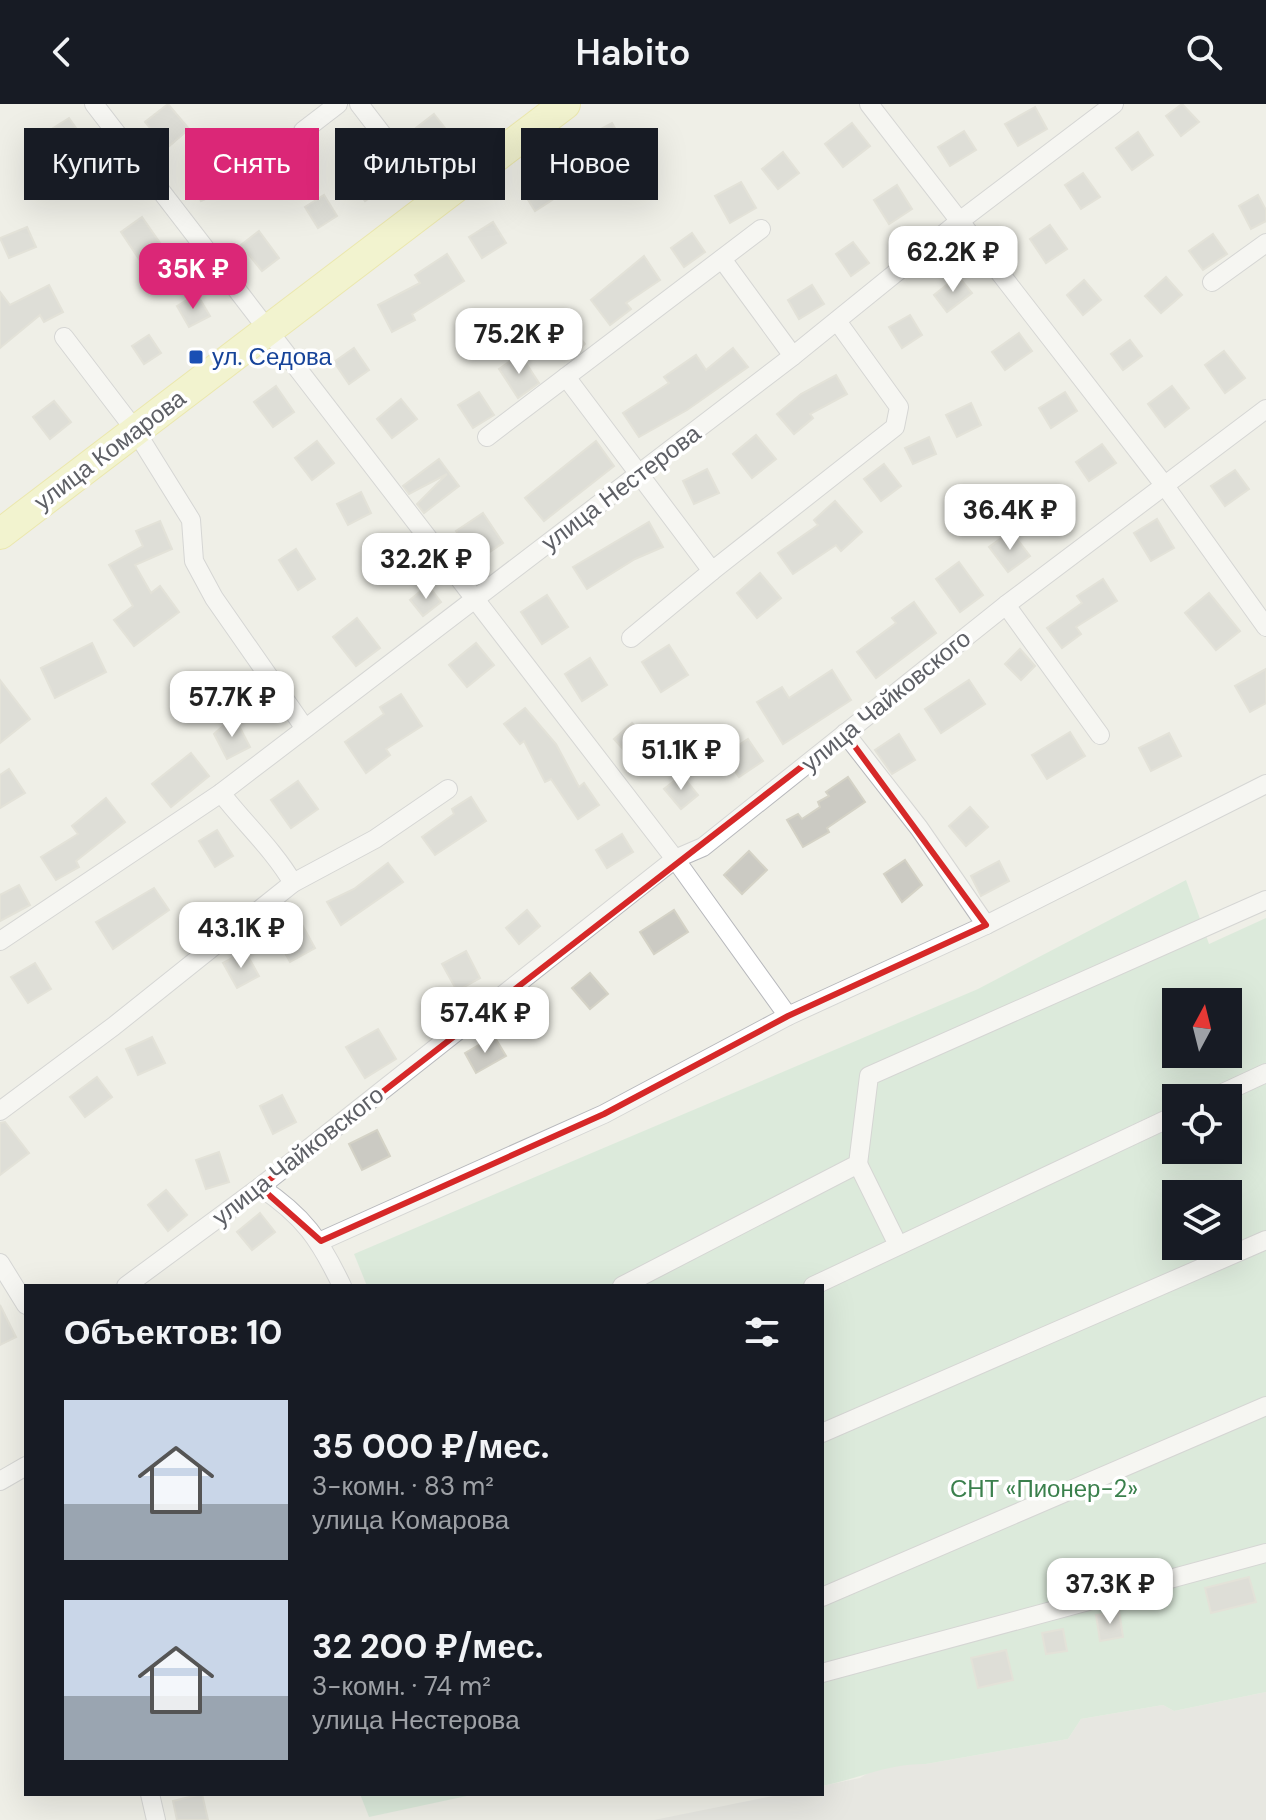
<!DOCTYPE html>
<html lang="ru">
<head>
<meta charset="utf-8">
<style>
  body { margin:0; font-family:"DM Sans",sans-serif; background:#20242c; color:#f1f3f6; height:100vh; display:flex; flex-direction:column; font-size:30px; white-space:nowrap }
  * { box-sizing:border-box; margin:0 }
  p { font-size:26px; color:#9ea1a6 }
  .icon { flex:none; width:44px; height:44px; fill:none; stroke:currentColor; stroke-width:2; stroke-linecap:round; stroke-linejoin:round }
  .map { position:relative; flex:1; overflow:hidden }
  .panel { position:absolute; left:24px; top:1180px; width:800px; height:512px; display:flex; flex-direction:column; background:#171b24; border-radius:0px; box-shadow:0 8px 32px #0002 }
  .panel>* { flex:none }
  .hud { position:absolute; left:24px; top:24px; width:800px; height:72px; display:flex; gap:16px }
  .needle { width:52px; rotate:7deg }
  .tools { position:absolute; left:1162px; top:884px; display:grid; gap:16px }
  .tools a { display:grid; place-items:center; width:80px; height:80px; border-radius:0px; background:#171b24; box-shadow:0 8px 32px #0002; font-size:40px }
  .price { position:absolute; translate:-50% -68px; padding:0 18px; border-radius:16px; background:#fff; color:#222; font-size:26px; line-height:52px; filter:drop-shadow(0 2px 4px #0008) }
  .price::after { content:''; position:absolute; left:50%; top:48px; width:24px; height:18px; margin-left:-12px; background:inherit; clip-path:polygon(0 0,100% 0,50% 100%) }
  .price.active { background:#db2777; color:#fff }
  ul { padding:0; list-style:none }
  li { display:flex; align-items:center; gap:24px; height:200px; padding:0 40px }
  li span { display:grid; place-items:center; flex:none; width:224px; height:160px; border-radius:0px; color:#555 }
  li>.icon { margin-inline-start:auto }
  span .icon { width:96px; height:96px; fill:#fffc; stroke-width:1 }
  li b { font-size:34px }
  h2 { display:flex; justify-content:space-between; align-items:center; height:96px; padding:0 40px; font-size:34px }
  .tag { padding:0 28px; border-radius:0px; background:#171b24; box-shadow:0 8px 32px #0002; font-size:28px; line-height:72px }
  .tag.active { background:#db2777; color:#fff }
  header { display:flex; justify-content:space-between; align-items:center; height:104px; padding:0 40px; background:#171b24; font-size:36px; font-weight:600 }
  .map>svg:first-child { display:block }
  .industrial { fill:#deded9 }
  .green { fill:#c6e5cc; fill-rule:evenodd }
  .building { fill:#cbcac3; stroke:#d4d2c6; stroke-width:2 }
  .lines { fill:none; stroke-linecap:round; stroke-linejoin:round }
  .minor-casing { stroke:#b7b8bc; stroke-width:20 }
  .primary-casing { stroke:#e7df68; stroke-width:32 }
  .minor { stroke:#fff; stroke-width:18 }
  .primary { stroke:#f5f9b2; stroke-width:30 }
  .marked { fill:none; stroke:#d62828; stroke-width:6; stroke-linejoin:round }
  .transit-dot { fill:#1a4fb4; stroke:#fff; stroke-width:3 }
  .labels { text-anchor:middle; stroke-width:7; stroke-linejoin:round; paint-order:stroke }
  .transit-label { font-size:24px; fill:#164399; stroke:#fff; text-anchor:start }
  .street-label { font-size:24px; fill:#5e6066; stroke:#fff }
  .park-label { font-size:24px; fill:#3b804d; stroke:#fff }
</style>
</head>
<body>
<header><svg class="icon" aria-label="back" viewBox="0 0 24 24"><path d="M15 5l-7 7 7 7"/></svg>Habito<svg class="icon" aria-label="search" viewBox="0 0 24 24"><circle cx="10" cy="10" r="6"/><path d="M15 15l6 6"/></svg></header>
<div class="map">
<svg width="1266" height="1716" viewBox="0 0 1266 1716">
  <rect width="100%" height="100%" fill="#efefe7"/>
  <!-- industrial -->
  <path class="industrial" d="M1266 1588V1716H654L783 1690H822V1682L860 1674 873 1666 903 1659 926 1660 1068 1635 1081 1615 1163 1601 1174 1607Z"/>
  <!-- green -->
  <g class="green">
    <path d="M1186 776 1209 840 1266 814V1588L1174 1607 1163 1601 1081 1615 1068 1635 926 1660C889 1659 858 1675 822 1682V1182H367L354 1150 978 885ZM1176 898H1228V950H1176ZM1176 994H1228V1046H1176ZM1176 1090H1228V1142H1176Z"/>
    <path d="M360 1690H476L369 1713Z"/>
  </g>
  <!-- building -->
  <g class="building">
    <path d="M168 0 189 25 167 44 145 18Z"/>
    <path d="M1182 0 1199 18 1181 32 1166 12Z"/>
    <path d="M1035 3 1047 25 1018 42 1005 20Z"/>
    <path d="M434 10 452 33 433 47 416 24Z"/>
    <path d="M69 14 83 34 61 48 47 28Z"/>
    <path d="M612 19 625 42 598 58 584 34Z"/>
    <path d="M852 19 870 42 843 63 825 40Z"/>
    <path d="M964 27 976 46 950 62 938 43Z"/>
    <path d="M1138 28 1153 51 1132 66 1116 44Z"/>
    <path d="M783 48 799 69 778 85 762 65Z"/>
    <path d="M220 62 230 85 201 97 191 74Z"/>
    <path d="M372 64 385 83 365 97 351 78Z"/>
    <path d="M555 64 569 85 535 107 522 86Z"/>
    <path d="M1083 69 1100 93 1081 105 1065 81Z"/>
    <path d="M741 78 756 104 730 119 715 92Z"/>
    <path d="M897 81 912 105 889 120 874 96Z"/>
    <path d="M324 91 337 112 318 124 305 103Z"/>
    <path d="M1258 91 1266 106V117L1251 125 1239 102Z"/>
    <path d="M142 113 165 146 143 161 121 128Z"/>
    <path d="M493 118 506 139 482 154 469 133Z"/>
    <path d="M1050 121 1067 145 1046 159 1030 135Z"/>
    <path d="M27 123 36 143 9 154 0 134Z"/>
    <path d="M259 127 279 154 262 167 241 141Z"/>
    <path d="M692 129 705 148 684 163 671 144Z"/>
    <path d="M1213 130 1227 150 1203 166 1189 147Z"/>
    <path d="M853 138 869 159 851 172 836 150Z"/>
    <path d="M447 150 464 177 412 210 415 216 392 228 378 201 420 179 415 171Z"/>
    <path d="M644 152 660 176 626 199 631 205 610 221 591 196Z"/>
    <path d="M958 172 972 189 947 208 934 191Z"/>
    <path d="M1166 173 1182 191 1161 209 1145 192Z"/>
    <path d="M1084 176 1101 196 1083 211 1067 191Z"/>
    <path d="M49 181 63 208 44 218 40 211 0 244V188L10 201Z"/>
    <path d="M812 181 824 200 799 215 788 196Z"/>
    <path d="M197 190 210 212 189 223 177 202Z"/>
    <path d="M910 211 922 231 902 244 889 223Z"/>
    <path d="M566 218 585 240 570 253 551 231Z"/>
    <path d="M1019 229 1032 247 1005 266 992 248Z"/>
    <path d="M149 231 161 249 144 260 132 242Z"/>
    <path d="M1130 236 1142 252 1123 266 1111 250Z"/>
    <path d="M354 244 369 266 349 280 334 258Z"/>
    <path d="M733 244 748 263 687 306 639 333 623 309 669 279 664 273 696 251 706 266Z"/>
    <path d="M1224 247 1245 274 1225 289 1205 261Z"/>
    <path d="M520 250 539 279 518 294 499 265Z"/>
    <path d="M836 271 847 290 810 310 813 314 794 330 777 310 801 290Z"/>
    <path d="M276 282 294 308 273 323 254 298Z"/>
    <path d="M1172 282 1189 304 1165 323 1148 300Z"/>
    <path d="M479 288 494 311 473 324 458 301Z"/>
    <path d="M1065 288 1077 307 1051 324 1039 304Z"/>
    <path d="M401 295 417 315 392 334 377 315Z"/>
    <path d="M54 297 71 318 50 335 33 313Z"/>
    <path d="M971 299 981 321 957 333 946 311Z"/>
    <path d="M756 331 776 355 752 374 733 350Z"/>
    <path d="M929 333 936 350 913 360 905 344Z"/>
    <path d="M317 337 334 359 312 376 295 354Z"/>
    <path d="M596 337 614 362 544 417 525 394Z"/>
    <path d="M1102 340 1116 359 1089 377 1076 358Z"/>
    <path d="M439 355 459 382 424 409 417 400 447 370 409 390 403 382Z"/>
    <path d="M884 360 901 382 881 397 864 375Z"/>
    <path d="M707 365 719 389 694 400 683 377Z"/>
    <path d="M1235 366 1249 385 1225 402 1211 382Z"/>
    <path d="M361 388 371 409 348 421 337 400Z"/>
    <path d="M1058 390 1074 416 1050 431 1034 405Z"/>
    <path d="M835 397 862 428 841 447 836 441 793 470 778 449 818 421 814 416Z"/>
    <path d="M483 409 503 439 476 457 456 427Z"/>
    <path d="M1157 415 1174 444 1151 457 1134 429Z"/>
    <path d="M160 417 172 445 135 461 151 489 160 482 179 508 134 542 114 516 133 502 109 461 143 442 136 427Z"/>
    <path d="M649 418 663 443 635 455 587 485 573 463Z"/>
    <path d="M1011 427 1030 452 1008 468 989 443Z"/>
    <path d="M386 432 407 452 388 471 367 450Z"/>
    <path d="M296 445 315 475 298 486 279 456Z"/>
    <path d="M959 458 983 491 960 508 936 475Z"/>
    <path d="M760 469 781 494 757 514 737 489Z"/>
    <path d="M1103 475 1117 497 1076 523 1081 530 1062 544 1047 524 1082 499 1077 492Z"/>
    <path d="M428 481 441 498 423 512 410 496Z"/>
    <path d="M1209 489 1240 527 1216 546 1185 509Z"/>
    <path d="M547 491 568 523 542 540 521 508Z"/>
    <path d="M914 498 936 529 876 574 857 548 896 519 892 514Z"/>
    <path d="M357 514 380 544 356 562 333 533Z"/>
    <path d="M92 539 106 568 55 594 41 564Z"/>
    <path d="M476 539 494 561 467 583 449 561Z"/>
    <path d="M669 541 688 571 661 588 642 558Z"/>
    <path d="M1020 545 1035 562 1021 576 1005 560Z"/>
    <path d="M590 554 607 581 582 597 565 570Z"/>
    <path d="M1266 565V599L1250 608 1235 582Z"/>
    <path d="M832 566 851 596 783 640 757 598 782 583 789 594Z"/>
    <path d="M0 576 30 615 0 639Z"/>
    <path d="M969 576 985 600 941 629 925 605Z"/>
    <path d="M401 590 422 622 386 645 390 651 366 669 345 638 384 610 380 603Z"/>
    <path d="M525 604 556 640 579 683 584 679 599 701 578 715 551 675 545 678 524 637 520 640 504 620Z"/>
    <path d="M234 612 250 643 227 655 214 630Z"/>
    <path d="M632 619 653 642 635 658 614 635Z"/>
    <path d="M1070 628 1085 652 1047 675 1032 651Z"/>
    <path d="M1169 629 1181 652 1151 667 1139 644Z"/>
    <path d="M899 630 915 656 892 670 875 646Z"/>
    <path d="M748 635 763 657 739 673 724 651Z"/>
    <path d="M191 649 209 672 171 703 152 680Z"/>
    <path d="M9 665 25 689 0 704V671Z"/>
    <path d="M682 671 698 691 681 705 664 685Z"/>
    <path d="M848 673 865 698 827 724 829 728 803 743 787 716 798 710 802 715 820 703 818 698 829 692 826 688Z"/>
    <path d="M298 677 318 705 291 724 271 696Z"/>
    <path d="M471 693 486 717 435 751 422 733 454 710 452 705Z"/>
    <path d="M106 694 125 718 76 757 79 763 56 776 41 753 78 730 72 722Z"/>
    <path d="M970 703 988 723 966 742 949 722Z"/>
    <path d="M217 726 233 752 215 763 199 737Z"/>
    <path d="M622 730 633 748 607 764 596 746Z"/>
    <path d="M749 747 767 766 742 790 724 771Z"/>
    <path d="M905 756 922 781 902 798 884 770Z"/>
    <path d="M999 757 1009 777 981 792 971 772Z"/>
    <path d="M388 759 403 778 341 821 327 798 354 785Z"/>
    <path d="M19 781 30 801 0 817V791Z"/>
    <path d="M154 784 169 806 113 845 96 818Z"/>
    <path d="M527 806 540 822 519 840 506 824Z"/>
    <path d="M674 806 688 828 654 850 640 828Z"/>
    <path d="M300 817 315 844 290 858 275 831Z"/>
    <path d="M245 847 259 872 237 884 223 859Z"/>
    <path d="M466 847 480 874 457 887 442 860Z"/>
    <path d="M35 859 51 885 28 899 11 873Z"/>
    <path d="M590 869 608 890 590 905 572 884Z"/>
    <path d="M378 925 396 955 365 974 346 943Z"/>
    <path d="M494 932 506 952 476 969 465 949Z"/>
    <path d="M152 933 165 959 138 971 126 945Z"/>
    <path d="M97 973 112 993 85 1013 70 993Z"/>
    <path d="M282 991 296 1018 273 1030 260 1002Z"/>
    <path d="M5 1018 29 1049 0 1071V1019Z"/>
    <path d="M377 1026 390 1052 362 1066 349 1040Z"/>
    <path d="M219 1048 229 1078 206 1085 196 1056Z"/>
    <path d="M166 1086 187 1111 168 1127 148 1101Z"/>
    <path d="M260 1109 275 1128 252 1146 237 1128Z"/>
    <path d="M0 1201 16 1233 0 1241Z"/>
    <path d="M1249 1473 1256 1498 1211 1509 1205 1484Z"/>
    <path d="M1119 1507 1123 1533 1100 1537 1096 1511Z"/>
    <path d="M1063 1525 1067 1547 1046 1550 1042 1529Z"/>
    <path d="M1006 1546 1013 1576 978 1584 971 1554Z"/>
    <path d="M202 1690 208 1716H177L173 1697Z"/>
  </g>
  <g class="lines">
    <!-- minor casing -->
    <g class="minor-casing">
      <g id="minor">
        <path d="M94 0 675 755 788 912"/>
        <path d="M359 0 435 99"/>
        <path d="M869 0 1165 382 1266 523"/>
        <path d="M303 27 338 0"/>
        <path d="M722 155 793 252"/>
        <path d="M1212 178 1266 139"/>
        <path d="M64 233 135 326 191 416 194 457 214 494 304 623"/>
        <path d="M566 273 712 467 895 323 899 303 837 217"/>
        <path d="M487 333 761 125"/>
        <path d="M1006 501 1100 631"/>
        <path d="M631 534 712 467"/>
        <path d="M845 629 919 724 986 821"/>
        <path d="M221 689C245 720 273 745 293 779"/>
        <path d="M0 837 221 689 793 252 961 116 1114 0"/>
        <path d="M1212 994 1266 969"/>
        <path d="M0 1007 114 922 293 779 375 735 448 685"/>
        <path d="M858 1060 898 1141"/>
        <path d="M260 1083C304 1112 320 1136 342 1182"/>
        <path d="M321 1137 604 1010 788 912 986 821 1266 680"/>
        <path d="M0 1159 26 1201"/>
        <path d="M126 1182 260 1083 675 755 703 743 1006 501 1266 305"/>
        <path d="M622 1182 858 1060 869 972 1266 796"/>
        <path d="M813 1182 1176 1011"/>
        <path d="M822 1329 1266 1136"/>
        <path d="M0 1377 26 1362"/>
        <path d="M822 1493 1266 1302"/>
        <path d="M822 1569 1266 1449"/>
        <path d="M150 1690 156 1716"/>
      </g>
    </g>
    <!-- primary casing -->
    <g class="primary-casing">
      <path id="primary" d="M0 430 565 0"/>
    </g>
    <!-- minor -->
    <use href="#minor" class="minor"/>
    <!-- primary -->
    <use href="#primary" class="primary"/>
  </g>
  <!-- marked area -->
  <path d="M0 0H1266V1716H0ZM845 629 986 821 788 912 604 1010 321 1137 260 1083Z" fill="#efefe7" fill-opacity=".55" fill-rule="evenodd"/>
  <path class="marked" d="M845 629 986 821 788 912 604 1010 321 1137 260 1083Z"/>
  <!-- markers -->
  <rect class="transit-dot" x="188" y="245" width="16" height="16" rx="4"/>
  <g class="labels">
    <!-- transit labels -->
    <g class="transit-label">
      <text x="212" y="261">ул. Седова</text>
    </g>
    <!-- street labels -->
    <g class="street-label">
      <text transform="translate(110 346) rotate(-37)" y="8">улица Комарова</text>
      <text transform="translate(621 384) rotate(-37)" y="8">улица Нестерова</text>
      <text transform="translate(886 597) rotate(-39)" y="8">улица Чайковского</text>
      <text transform="translate(298 1052) rotate(-38)" y="8">улица Чайковского</text>
    </g>
    <!-- park labels -->
    <g class="park-label">
      <text x="1044" y="1393">СНТ «Пионер-2»</text>
    </g>
  </g>
</svg>
<div class="tools">
<a><svg class="needle" viewBox="-14 -14 28 28"><path d="M0-13l5 13h-10z" fill="#e53935"/><path d="M0 13l5-13h-10z" fill="#9ea1a6"/></svg></a>
<a><svg class="icon" aria-label="locate" viewBox="0 0 24 24"><circle cx="12" cy="12" r="6"/><path d="M12 2v4M12 18v4M2 12h4M18 12h4"/></svg></a>
<a><svg class="icon" aria-label="layers" viewBox="0 0 24 24"><path d="M12 4l9 5-9 5-9-5zM3 14l9 5 9-5"/></svg></a>
</div>
<b class="price" style="left:953px;top:190px">62.2K ₽</b>
<b class="price active" style="left:193px;top:207px">35K ₽</b>
<b class="price" style="left:519px;top:272px">75.2K ₽</b>
<b class="price" style="left:1010px;top:448px">36.4K ₽</b>
<b class="price" style="left:426px;top:497px">32.2K ₽</b>
<b class="price" style="left:232px;top:635px">57.7K ₽</b>
<b class="price" style="left:681px;top:688px">51.1K ₽</b>
<b class="price" style="left:241px;top:866px">43.1K ₽</b>
<b class="price" style="left:485px;top:951px">57.4K ₽</b>
<b class="price" style="left:1110px;top:1522px">37.3K ₽</b>
<div class="hud">
<a class="tag">Купить</a>
<a class="tag active">Снять</a>
<a class="tag">Фильтры</a>
<a class="tag">Новое</a>
</div>
<section class="panel">
<h2>Объектов: 10<svg class="icon" aria-label="filters" viewBox="0 0 24 24"><path d="M4 7h16M4 17h16"/><circle cx="9" cy="7" r="2"/><circle cx="15" cy="17" r="2"/></svg></h2>
<ul>
<li><span style="background:linear-gradient(#c9d6e8 65%,#9aa5b1 0)"><svg class="icon" aria-label="home" viewBox="0 0 24 24"><path d="M3 11l9-7 9 7M6 9v11h12V9"/></svg></span><div><b>35 000 ₽/мес.</b><p>3-комн. · 83 m²</p><p>улица Комарова</p></div></li>
<li><span style="background:linear-gradient(#c9d6e8 60%,#9aa5b1 0)"><svg class="icon" aria-label="home" viewBox="0 0 24 24"><path d="M3 11l9-7 9 7M6 9v11h12V9"/></svg></span><div><b>32 200 ₽/мес.</b><p>3-комн. · 74 m²</p><p>улица Нестерова</p></div></li>
</ul>
</section>
</div>
</body>
</html>
